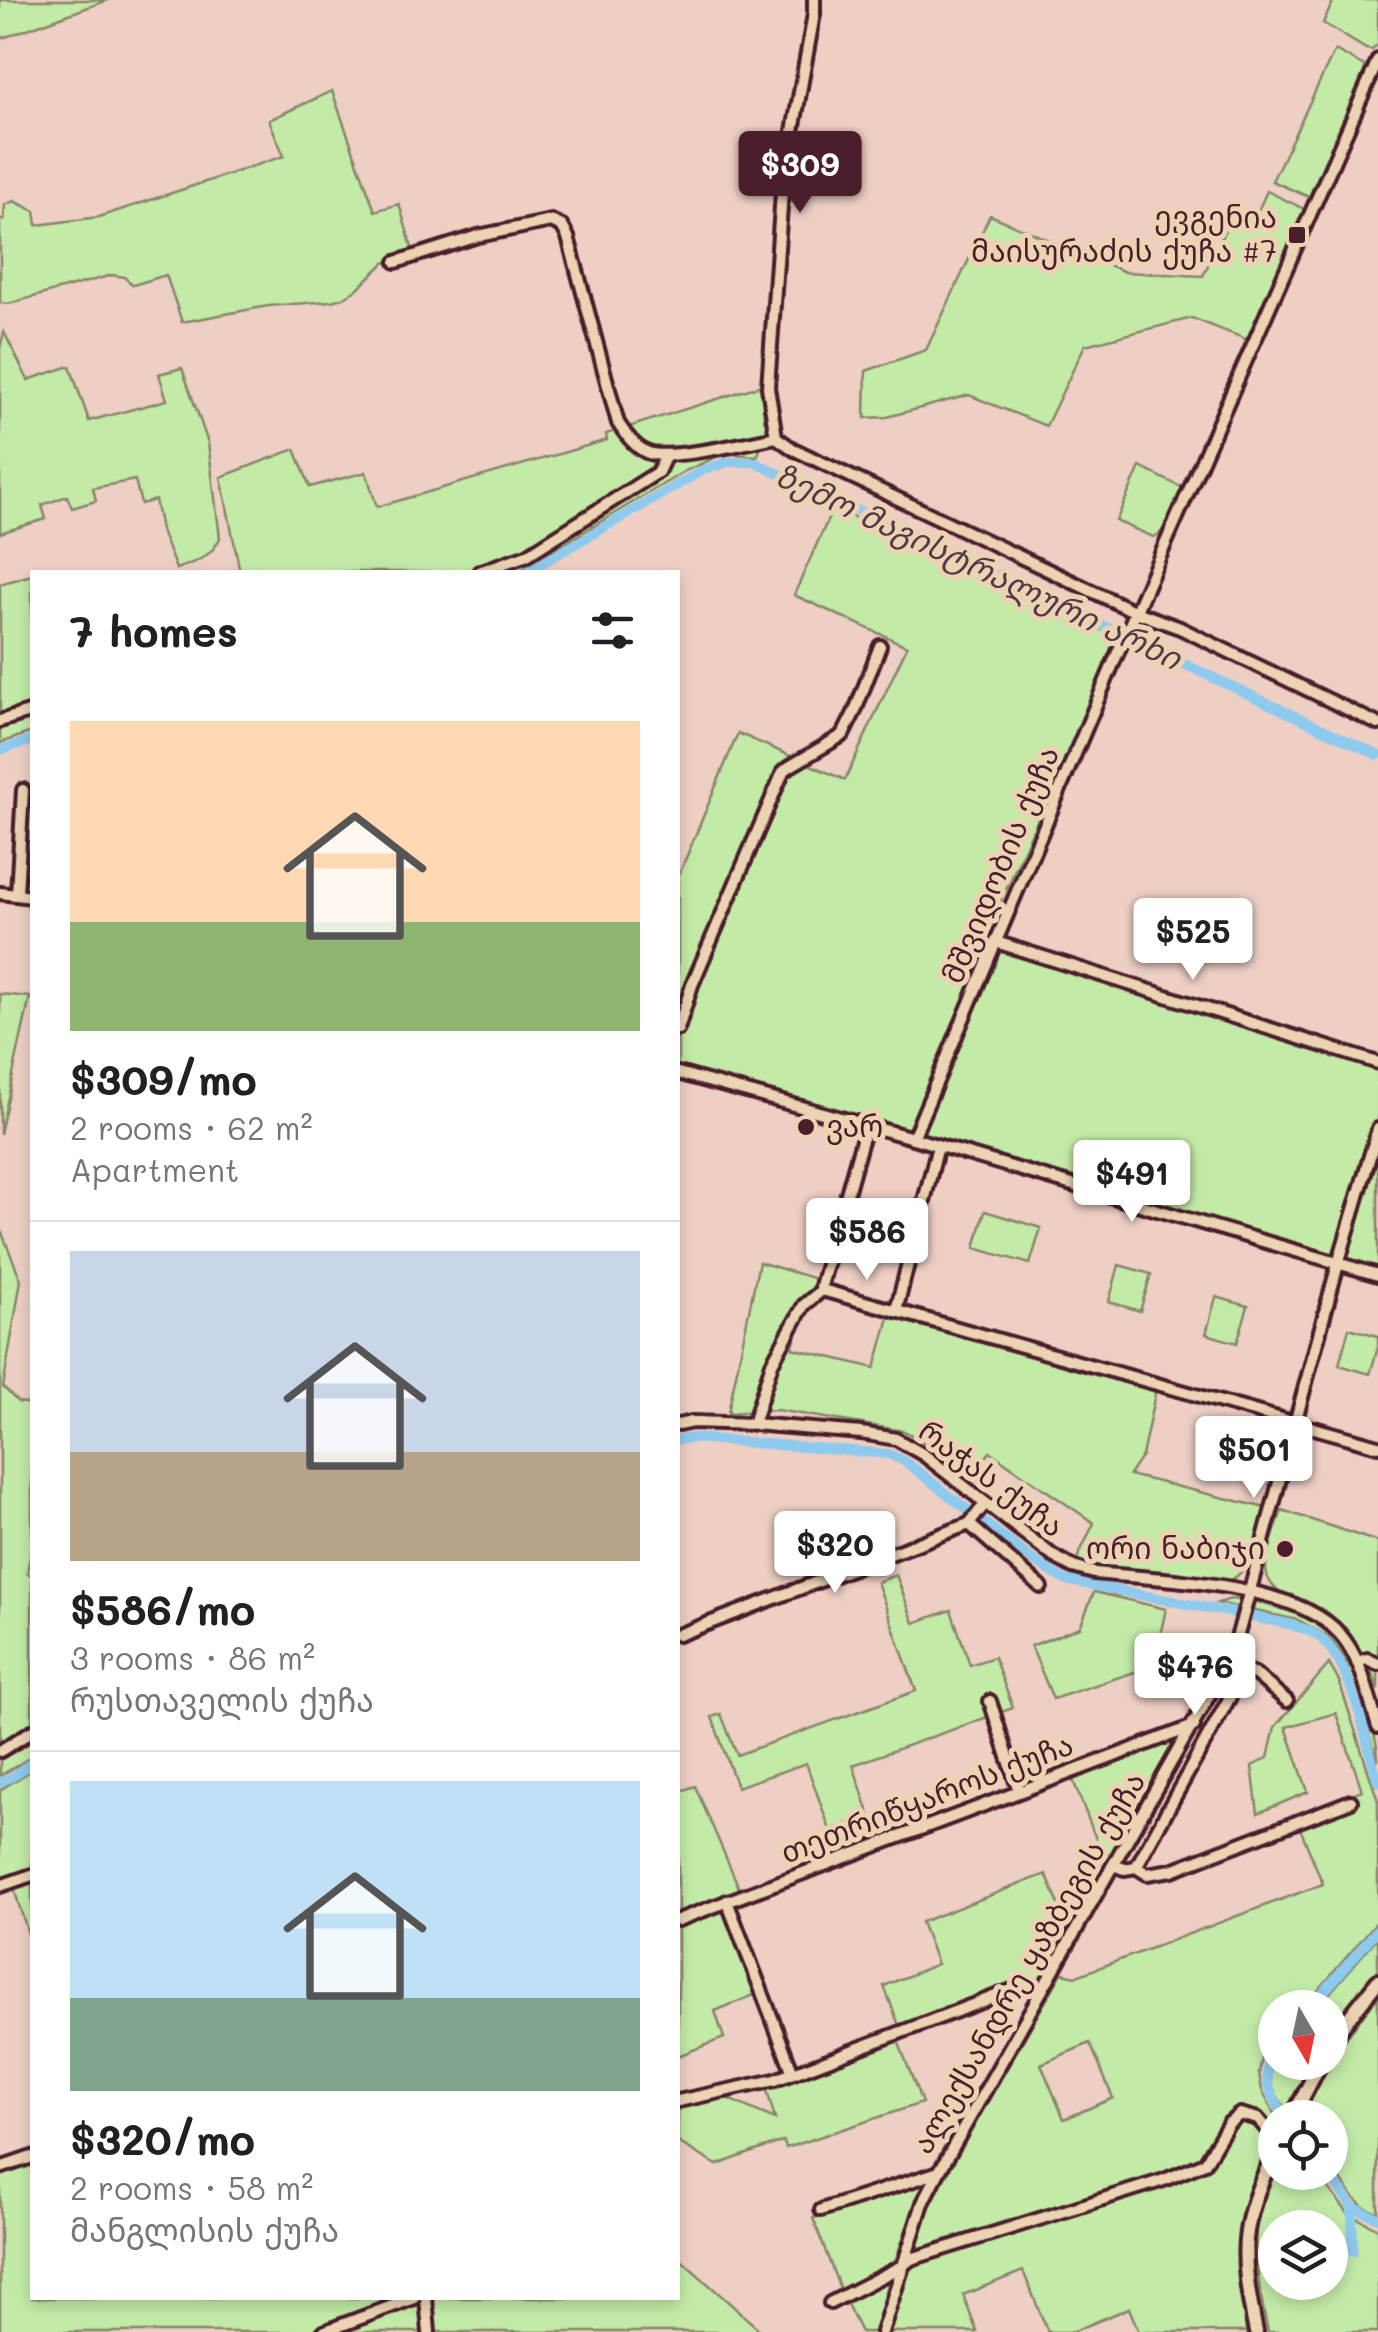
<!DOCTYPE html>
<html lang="en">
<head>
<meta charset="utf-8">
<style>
  body { margin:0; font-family:Mali,"Noto Sans Georgian",sans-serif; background:#f6f6f6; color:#202124; height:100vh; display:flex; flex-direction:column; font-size:38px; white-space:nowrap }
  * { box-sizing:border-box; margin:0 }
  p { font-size:32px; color:#757577 }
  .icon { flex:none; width:55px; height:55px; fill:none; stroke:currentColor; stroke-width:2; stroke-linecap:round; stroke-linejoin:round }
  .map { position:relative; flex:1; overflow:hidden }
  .details { position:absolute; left:30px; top:570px; width:650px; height:1730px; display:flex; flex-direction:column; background:#fff; border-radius:0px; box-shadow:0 5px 15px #0003 }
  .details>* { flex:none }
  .needle { width:65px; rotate:171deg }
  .tools { position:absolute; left:1258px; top:1990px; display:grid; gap:20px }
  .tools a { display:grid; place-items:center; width:90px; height:90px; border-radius:50%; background:#fff; box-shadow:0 5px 15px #0003; font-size:50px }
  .price { position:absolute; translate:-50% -85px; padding:0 22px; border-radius:10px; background:#fff; color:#222; font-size:32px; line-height:65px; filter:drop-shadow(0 2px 5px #0008) }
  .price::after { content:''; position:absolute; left:50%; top:60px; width:30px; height:22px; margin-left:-15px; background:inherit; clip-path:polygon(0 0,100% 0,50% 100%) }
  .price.selected { background:#4a1f2b; color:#fff }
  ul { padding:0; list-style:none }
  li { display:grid; align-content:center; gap:20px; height:530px; padding:0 40px }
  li+li { border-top:2px solid #e0e0e0 }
  li span { display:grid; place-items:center; height:310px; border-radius:0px; color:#555 }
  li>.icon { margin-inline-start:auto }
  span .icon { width:180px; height:180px; fill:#fffc; stroke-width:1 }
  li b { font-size:42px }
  h2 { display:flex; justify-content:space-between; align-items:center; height:120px; padding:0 40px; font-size:42px }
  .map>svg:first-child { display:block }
  .green { fill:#c3eba7; stroke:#868569; stroke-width:2.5; fill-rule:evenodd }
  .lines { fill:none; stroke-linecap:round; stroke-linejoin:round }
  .canal { stroke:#8ecaee; stroke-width:10 }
  .minor-casing { stroke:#4a1f2b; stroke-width:18 }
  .major-casing { stroke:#4a1f2b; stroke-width:20 }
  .minor { stroke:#ebd3b3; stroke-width:10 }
  .major { stroke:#ebd3b3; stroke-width:12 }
  .poi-dot { fill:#4a1f2b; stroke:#ebd3b3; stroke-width:4 }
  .labels { text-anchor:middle; stroke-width:10; stroke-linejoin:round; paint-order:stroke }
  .poi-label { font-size:30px; fill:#4a1f2b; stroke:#ebd3b3; text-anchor:end }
  .street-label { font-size:30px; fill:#4a1f2b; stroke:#ebd3b3 }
  .water-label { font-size:32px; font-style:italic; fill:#543948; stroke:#ebd3b3 }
</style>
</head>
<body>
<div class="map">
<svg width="1378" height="2332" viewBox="0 0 1378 2332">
  <rect width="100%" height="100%" fill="#eecfc4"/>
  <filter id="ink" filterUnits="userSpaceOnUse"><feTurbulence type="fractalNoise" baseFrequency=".01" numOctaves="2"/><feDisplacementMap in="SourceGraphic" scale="20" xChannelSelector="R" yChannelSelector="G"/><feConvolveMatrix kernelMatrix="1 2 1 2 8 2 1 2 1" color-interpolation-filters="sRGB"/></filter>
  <g filter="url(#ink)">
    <!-- green -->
    <g class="green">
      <path d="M0 0H108L0 39Z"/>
      <path d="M1334 0H1378V45L1372 50 1366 49 1323 23Z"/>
      <path d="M1335 50 1366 67 1309 197 1272 181Z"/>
      <path d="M332 91 375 211 399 204 413 251 384 263 356 290 343 298 331 301 268 306 182 322 166 275 133 285 124 277 112 275 8 304 0 303V218L4 220 5 205 14 201 35 211 37 225 99 217 284 156 269 120Z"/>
      <path d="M1267 191 1304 209 1248 340 1192 318 1085 345 1046 426 969 395 887 417 865 418 866 371 926 350 990 215 1125 272 1203 276 1231 217 1251 226Z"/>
      <path d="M4 332 28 380 70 366 89 421 167 400 159 374 182 368 208 443 220 538C211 558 195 562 176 569L162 534 155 500 141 504 135 480 93 488 96 501 72 508 67 496 42 505 46 519 0 533V348Z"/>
      <path d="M762 385 764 419 769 431 757 456 733 454 716 457 685 471 517 572H240L221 477 295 449 310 487 366 472 377 507 607 440 606 434Z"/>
      <path d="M1140 467 1183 488 1163 529 1159 535 1153 537 1116 521Z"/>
      <path d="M833 508 1117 637 1065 759 999 905 984 943 1378 1068V1267L922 1135 678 1068V877L738 733 845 780 907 646 794 595Z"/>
      <path d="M32 575V704L0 713V584Z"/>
      <path d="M32 720V732L0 743V729Z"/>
      <path d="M0 994 30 997 0 1134Z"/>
      <path d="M985 1211 1041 1228 1030 1264 975 1248Z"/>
      <path d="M0 1228 21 1280 3 1387 18 1402 32 1404V1546L27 1573 32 1575V1726L0 1746Z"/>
      <path d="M759 1262 816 1279 792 1348 875 1368 890 1314 1156 1389 1142 1456 1129 1475 1266 1508C1258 1531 1252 1576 1225 1582L1075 1563 1094 1523 990 1452 969 1479 919 1439 904 1431 777 1410 728 1413Z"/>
      <path d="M1119 1265 1151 1274 1140 1311 1109 1302Z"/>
      <path d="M1216 1297 1248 1306 1237 1343 1206 1334Z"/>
      <path d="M1349 1328 1378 1336V1347L1370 1374 1339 1365Z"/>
      <path d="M1282 1510 1378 1542V1690C1372 1666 1348 1627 1327 1612 1309 1600 1268 1598 1266 1570 1265 1555 1277 1526 1282 1510Z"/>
      <path d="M896 1575 914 1623 951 1610 970 1665 994 1657 1013 1708 853 1765 870 1816 830 1830 806 1763 737 1787 712 1717 721 1714 737 1755 916 1691 877 1582Z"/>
      <path d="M1094 1592 1166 1609 1153 1666 1053 1699 1031 1646 1080 1627Z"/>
      <path d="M1231 1599C1265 1603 1307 1611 1333 1637 1348 1653 1356 1680 1363 1700 1370 1721 1378 1740 1378 1761L1344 1657 1329 1637 1298 1620 1218 1603Z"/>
      <path d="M1329 1664 1339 1681 1378 1801V1920L1304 2007 1275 2008V2042L1262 2057 1259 2073 1262 2090 1276 2117 1275 2133 1260 2114 1237 2109 1226 2120 1202 2158 1193 2164 1163 2178 916 2256 911 2253 934 2194 1062 1973 1077 1976 1323 1884 1295 1816 1362 1790 1336 1713 1286 1727 1308 1792 1258 1813 1252 1766 1268 1758 1275 1727ZM1090 2043 1113 2098 1064 2119 1041 2064Z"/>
      <path d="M1172 1739 1177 1745 1175 1749 1112 1856 1100 1849 1071 1775Z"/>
      <path d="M32 1742V1756L0 1776V1760Z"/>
      <path d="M32 1770V1872L0 1883V1790Z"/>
      <path d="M695 1786 740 1890 678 1913V1792Z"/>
      <path d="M1046 1874 1064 1917 1073 1923 1037 1987 900 2028 884 1986 937 1964 921 1922Z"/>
      <path d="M32 1882V1946L14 1889Z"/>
      <path d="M726 1906 759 1993 715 2011 724 2038 678 2056V1924Z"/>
      <path d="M1378 1937V1974L1330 2034V2008H1317Z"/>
      <path d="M1378 1997V2213L1363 2207 1354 2198 1330 2164V2118H1301C1321 2072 1346 2036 1378 1997Z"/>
      <path d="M897 2038 922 2103 786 2148 783 2141 717 2165 678 2142V2105L719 2095 775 2119 766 2087Z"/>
      <path d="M1275 2057V2062L1314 2063 1288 2111C1274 2094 1265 2079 1275 2057Z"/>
      <path d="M1239 2117 1256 2122 1274 2141 1245 2206 1238 2252 1246 2332H1139L1129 2308 1072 2332H1048L1023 2271 963 2295 977 2332H887L904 2274 910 2264 1208 2164 1229 2128Z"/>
      <path d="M32 2162V2298H421L424 2332H0V2174Z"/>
      <path d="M1275 2165V2172L1316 2173 1348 2213 1378 2229V2332H1268C1257 2281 1243 2210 1275 2165ZM1275 2228H1330V2282H1275Z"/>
      <path d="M928 2179 916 2202 895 2261 890 2266 841 2292 813 2218Z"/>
      <path d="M678 2257 762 2332H434L431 2298H678Z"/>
      <path d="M882 2283 888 2284 875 2332H861L845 2300Z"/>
    </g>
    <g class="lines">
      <!-- canal -->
      <g class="canal">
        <path d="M527 572 703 470 728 462H754L1378 755"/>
        <path d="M0 750 32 740"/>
        <path d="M678 1440 694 1438 888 1454 902 1460 916 1470 1034 1561 1065 1580 1289 1624C1301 1628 1315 1631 1324 1641 1353 1668 1367 1744 1378 1782"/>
        <path d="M0 1782 12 1777 32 1762"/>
        <path d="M1310 2008 1378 1929"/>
        <path d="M1275 2048C1260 2077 1268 2093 1287 2118"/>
        <path d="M1328 2172 1352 2207 1378 2218"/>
        <path d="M1352 2207 1353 2251"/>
      </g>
      <!-- minor casing -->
      <g class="minor-casing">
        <g id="minor">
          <path d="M814 0V14L782 193 768 387 776 437 793 449 1136 612 1180 628 1378 724"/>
          <path d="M396 262 478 236 551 221 562 226 568 237 618 423C625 434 634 446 646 452 666 462 750 442 776 437"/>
          <path d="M479 572 527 555 658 472 666 455"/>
          <path d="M0 721 32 711"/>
          <path d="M0 893 32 897"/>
          <path d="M17 894 23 790"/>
          <path d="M996 942 1378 1063"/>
          <path d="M678 1029 692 985 783 772 789 767 843 735 855 711 880 646"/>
          <path d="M678 1073 913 1138 1378 1275"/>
          <path d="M913 1138 1121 645 1378 60"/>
          <path d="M822 1290 1378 1446"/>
          <path d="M822 1290 821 1286 866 1126"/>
          <path d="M896 1311 938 1146"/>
          <path d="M753 1424 772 1363 804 1305 822 1290"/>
          <path d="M678 1425 692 1422 753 1424 861 1433 896 1439 924 1455 1053 1556 1073 1567 1094 1573C1161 1580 1294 1582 1340 1634 1362 1659 1368 1696 1378 1727"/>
          <path d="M969 1524 1041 1587"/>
          <path d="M678 1635 969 1524 985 1504"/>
          <path d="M1357 1662 1367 1659 1378 1664"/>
          <path d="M990 1701 1019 1791"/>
          <path d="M0 1751 32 1731"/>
          <path d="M1114 1865 1124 1869 1136 1867 1241 1677 1247 1671 1255 1674 1287 1701"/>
          <path d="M1136 1867 1147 1874 1172 1870 1351 1801"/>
          <path d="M0 1886 32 1875"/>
          <path d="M727 1901 793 2073"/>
          <path d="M678 1920 1194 1726"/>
          <path d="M678 2101 775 2080 1020 1987H1028L1039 1993"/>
          <path d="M0 2168 32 2157"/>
          <path d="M821 2210 939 2172"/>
          <path d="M426 2298 429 2332"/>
          <path d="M830 2303 902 2266 911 2259 1164 2180 1205 2163 1228 2124 1240 2114 1258 2119 1275 2139"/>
          <path d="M323 2332 414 2298"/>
          <path d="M882 2332 923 2203 939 2172 1233 1653 1338 1264 1378 1129"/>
        </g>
      </g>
      <!-- major casing -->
      <g class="major-casing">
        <g id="major">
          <path d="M1330 2046 1343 2025 1378 1981"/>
          <path d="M1292 2118 1321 2062"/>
          <path d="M1256 2332C1240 2253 1239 2225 1275 2152"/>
        </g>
      </g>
      <!-- minor -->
      <use href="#minor" class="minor"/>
      <!-- major -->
      <use href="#major" class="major"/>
    </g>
  </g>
  <!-- markers -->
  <g class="poi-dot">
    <rect x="1287" y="225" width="20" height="20" rx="5"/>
    <circle cx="806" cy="1127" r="10"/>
    <circle cx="1285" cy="1549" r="10"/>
  </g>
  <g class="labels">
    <!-- poi labels -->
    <g class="poi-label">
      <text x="1277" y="228">ევგენია<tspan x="1277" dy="34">მაისურაძის ქუჩა #7</tspan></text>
      <text x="826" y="1137" text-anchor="start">ვარ</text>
      <text x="1265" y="1559">ორი ნაბიჯი</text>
    </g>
    <!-- street labels -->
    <g class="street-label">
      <text transform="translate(1001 865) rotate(-67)" y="10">მშვიდობის ქუჩა</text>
      <text transform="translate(991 1479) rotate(37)" y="10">რაჭას ქუჩა</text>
      <text transform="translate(927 1799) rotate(-21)" y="10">თეთრიწყაროს ქუჩა</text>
      <text transform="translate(1029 1963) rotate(-60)" y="10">ალექსანდრე ყაზბეგის ქუჩა</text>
    </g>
    <!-- water labels -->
    <g class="water-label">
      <text transform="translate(978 567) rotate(25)" y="11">ზემო მაგისტრალური არხი</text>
    </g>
  </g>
</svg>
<div class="tools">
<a><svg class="needle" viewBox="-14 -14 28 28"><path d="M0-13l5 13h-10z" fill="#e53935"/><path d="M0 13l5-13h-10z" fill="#757577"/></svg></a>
<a><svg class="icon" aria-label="locate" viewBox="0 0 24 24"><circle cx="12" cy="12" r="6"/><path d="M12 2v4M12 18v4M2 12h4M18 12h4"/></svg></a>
<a><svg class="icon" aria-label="layers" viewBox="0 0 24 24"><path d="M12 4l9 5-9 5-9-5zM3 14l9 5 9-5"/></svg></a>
</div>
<b class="price selected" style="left:800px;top:216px">$309</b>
<b class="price" style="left:1193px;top:983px">$525</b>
<b class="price" style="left:1132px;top:1225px">$491</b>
<b class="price" style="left:867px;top:1283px">$586</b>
<b class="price" style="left:1254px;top:1501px">$501</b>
<b class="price" style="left:835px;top:1596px">$320</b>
<b class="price" style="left:1195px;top:1718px">$476</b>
<section class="details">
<h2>7 homes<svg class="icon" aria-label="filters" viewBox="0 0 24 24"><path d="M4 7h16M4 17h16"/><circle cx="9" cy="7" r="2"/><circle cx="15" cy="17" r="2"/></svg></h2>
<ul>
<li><span style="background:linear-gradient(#ffd9b3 65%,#8fb573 0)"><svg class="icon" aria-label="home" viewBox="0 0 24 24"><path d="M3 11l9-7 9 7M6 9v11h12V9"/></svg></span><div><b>$309/mo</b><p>2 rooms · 62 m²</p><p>Apartment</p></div></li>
<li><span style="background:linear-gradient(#c9d6e8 65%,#b9a48a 0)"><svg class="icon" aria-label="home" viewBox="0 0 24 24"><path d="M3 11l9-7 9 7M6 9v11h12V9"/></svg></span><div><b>$586/mo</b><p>3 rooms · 86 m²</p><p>რუსთაველის ქუჩა</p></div></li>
<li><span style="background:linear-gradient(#bfe0f5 70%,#7fa58c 0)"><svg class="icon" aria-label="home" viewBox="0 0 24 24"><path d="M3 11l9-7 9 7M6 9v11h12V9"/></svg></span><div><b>$320/mo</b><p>2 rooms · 58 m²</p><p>მანგლისის ქუჩა</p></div></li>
</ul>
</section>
</div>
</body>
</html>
